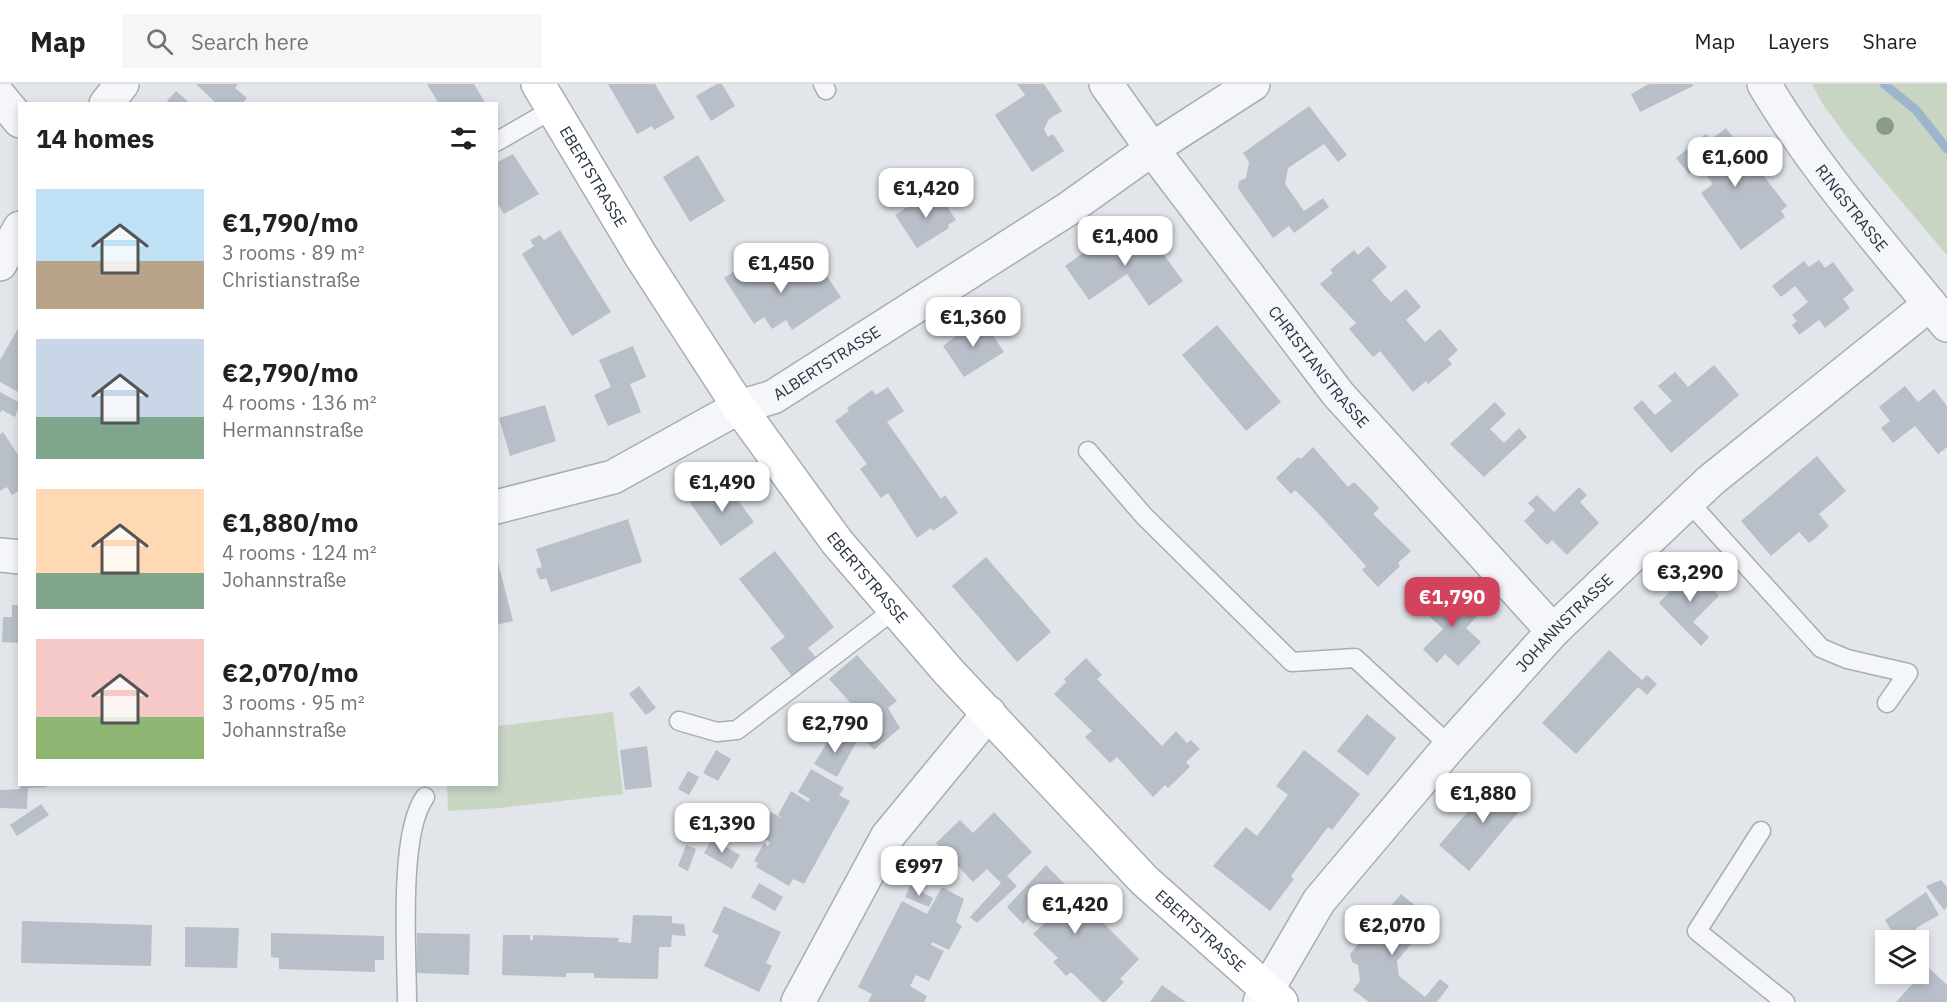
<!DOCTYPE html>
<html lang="en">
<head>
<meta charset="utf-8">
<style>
  body { margin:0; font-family:"IBM Plex Sans",sans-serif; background:#f6f6f6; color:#202124; height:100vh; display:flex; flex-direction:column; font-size:22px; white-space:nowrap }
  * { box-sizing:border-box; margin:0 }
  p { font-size:20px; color:#757577 }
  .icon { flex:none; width:33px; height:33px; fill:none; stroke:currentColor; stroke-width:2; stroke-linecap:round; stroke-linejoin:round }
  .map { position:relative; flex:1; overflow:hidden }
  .details { position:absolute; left:18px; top:18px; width:480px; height:684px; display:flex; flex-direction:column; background:#fff; border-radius:0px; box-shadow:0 3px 9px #0003 }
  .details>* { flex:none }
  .controls { position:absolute; left:1875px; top:846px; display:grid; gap:12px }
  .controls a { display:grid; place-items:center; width:54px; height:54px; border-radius:0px; background:#fff; box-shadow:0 3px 9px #0003; font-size:30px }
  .price { position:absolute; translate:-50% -51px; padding:0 14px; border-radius:12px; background:#fff; color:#222; font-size:20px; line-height:39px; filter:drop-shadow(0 2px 3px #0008) }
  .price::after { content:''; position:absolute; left:50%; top:36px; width:18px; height:14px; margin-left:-9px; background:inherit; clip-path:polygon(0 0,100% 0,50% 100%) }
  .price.selected { background:#d4435d; color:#fff }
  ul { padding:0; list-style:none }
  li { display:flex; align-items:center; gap:18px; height:150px; padding:0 18px }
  li span { display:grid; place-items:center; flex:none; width:168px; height:120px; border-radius:0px; color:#555 }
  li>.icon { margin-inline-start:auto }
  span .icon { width:72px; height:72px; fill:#fffc; stroke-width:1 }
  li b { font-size:26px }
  h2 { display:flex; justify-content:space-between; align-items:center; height:72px; padding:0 18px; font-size:26px }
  header { display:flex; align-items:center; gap:36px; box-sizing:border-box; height:84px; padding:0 30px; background:#fff; border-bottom:2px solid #e0e0e0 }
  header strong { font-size:28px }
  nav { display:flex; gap:33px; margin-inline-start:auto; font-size:21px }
  .search { width:420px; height:54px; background:#f6f6f6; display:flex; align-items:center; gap:15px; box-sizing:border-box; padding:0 21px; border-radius:0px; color:#757577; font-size:22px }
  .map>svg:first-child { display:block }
  .green { fill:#c8d5c3 }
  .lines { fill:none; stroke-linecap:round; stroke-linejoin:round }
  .stream { stroke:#9cb4cc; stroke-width:9 }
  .building { fill:#b9bfc8 }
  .lane-casing { stroke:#a7adb5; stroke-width:21 }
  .street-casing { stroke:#a7adb5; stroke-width:36 }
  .secondary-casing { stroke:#a7adb5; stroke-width:36 }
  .lane { stroke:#f5f6f9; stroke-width:18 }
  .street { stroke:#f5f6f9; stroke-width:33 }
  .secondary { stroke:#fff; stroke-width:33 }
  .tree { fill:#889c87 }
  .labels { text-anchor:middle; stroke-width:6; stroke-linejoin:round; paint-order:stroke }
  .street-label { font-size:16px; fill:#293343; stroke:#f2f4f8 }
</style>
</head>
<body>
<header>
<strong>Map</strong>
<div class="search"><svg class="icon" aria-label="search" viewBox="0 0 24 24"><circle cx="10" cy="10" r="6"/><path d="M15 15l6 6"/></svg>Search here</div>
<nav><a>Map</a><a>Layers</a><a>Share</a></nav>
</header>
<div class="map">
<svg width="1947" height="918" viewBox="0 0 1947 918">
  <rect width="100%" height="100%" fill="#e2e6eb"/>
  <!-- green -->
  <g class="green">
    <path d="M1812 0H1947V171L1849 56 1822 19Z"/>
    <path d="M613 628 623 710 499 724 448 727 447 701 496 700 497 642Z"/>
  </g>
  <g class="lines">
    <!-- stream -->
    <path class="stream" d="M1884 0 1916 26 1947 65"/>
  </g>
  <!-- building -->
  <g class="building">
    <path d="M196 0H238L235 4 247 14 242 20H217Z"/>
    <path d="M427 0H474L486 20H439Z"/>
    <path d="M608 0H655L675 34 654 46 652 42 637 50Z"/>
    <path d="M717 0H722L735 22 711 37 696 12Z"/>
    <path d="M1017 0H1044L1062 27 1049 35 1044 45 1048 53 1053 50 1064 67 1032 88 995 31 1025 11Z"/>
    <path d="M1649 0H1692L1693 2 1640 28 1631 10Z"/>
    <path d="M176 7 191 20H170L167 17Z"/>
    <path d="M1309 22 1347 71 1338 78 1324 60 1288 84 1285 100 1304 127 1323 114 1329 123 1294 149 1289 142 1273 154 1238 104 1239 97 1246 94 1249 78 1243 69Z"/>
    <path d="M1726 44 1787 122 1781 127 1785 133 1741 166 1701 109 1713 100 1699 82 1689 90 1676 74 1706 50 1710 56Z"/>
    <path d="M513 70 539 110 504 130 496 117V79Z"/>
    <path d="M698 71 725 117 690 138 663 93Z"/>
    <path d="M935 105 956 136 948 141 949 144 917 164 895 131Z"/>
    <path d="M560 146 611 228 572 252 522 170 534 162 530 156 540 151 544 156Z"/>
    <path d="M1113 148 1120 157 1133 148 1141 159 1151 153 1183 197 1149 222 1127 190 1089 216 1065 182Z"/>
    <path d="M1368 162 1387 183 1372 196 1384 211 1391 218 1406 205 1421 223 1406 236 1425 258 1440 245 1458 266 1448 275 1452 280 1428 300 1426 297 1413 308 1380 267 1373 273 1349 245 1356 239 1320 200 1333 189 1330 186 1354 166 1358 171Z"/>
    <path d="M759 171 780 204 818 179 841 213 792 246 786 236 772 245 764 233 754 240 724 194Z"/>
    <path d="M1819 176 1825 184 1833 178 1854 206 1843 215 1850 224 1825 244 1819 236 1799 251 1792 241 1797 237 1792 231 1808 218 1795 202 1781 213 1772 202 1804 177 1809 183Z"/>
    <path d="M981 233 1004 268 964 293 943 262Z"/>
    <path d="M20 241V309L0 298V276Z"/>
    <path d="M1217 241 1281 318 1246 347 1182 271Z"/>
    <path d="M633 262 646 293 630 300 641 328 608 342 594 311 611 303 599 276Z"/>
    <path d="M1714 281 1739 311 1671 369 1633 324 1642 316 1655 331 1672 317 1658 302 1675 288 1688 303Z"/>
    <path d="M1905 302 1918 318 1934 305 1947 322V363L1938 370 1915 342 1893 359 1881 344 1890 337 1879 323Z"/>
    <path d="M888 303 904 327 887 338 941 415 945 411 958 429 933 447 931 444 917 454 888 409 881 414 860 385 867 380 835 337 849 327 847 324 872 306 876 311Z"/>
    <path d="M0 308 20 319 15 333 2 326 0 329Z"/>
    <path d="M1495 318 1506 330 1490 345 1504 359 1519 344 1527 353 1484 393 1450 360Z"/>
    <path d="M545 321 556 357 510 372 499 334Z"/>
    <path d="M3 348 20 374V406L12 411 7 403 0 407V350Z"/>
    <path d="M1313 363 1348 403 1354 398 1371 415 1379 424 1373 430 1411 467 1398 479 1400 482 1378 503 1362 486 1366 482 1317 428 1295 406 1291 410 1276 394 1298 373 1301 375Z"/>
    <path d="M1817 372 1846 407 1819 430 1829 442 1819 451 1809 459 1799 448 1771 472 1741 437Z"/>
    <path d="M723 396 754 438 721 462 690 419Z"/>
    <path d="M1579 403 1587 411 1580 418 1599 439 1567 471 1552 456 1547 461 1524 437 1535 426 1528 419 1537 411 1554 428Z"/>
    <path d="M628 435 642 478 551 508 546 494 540 496 536 485 542 483 536 465Z"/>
    <path d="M775 467 834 543 808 564 819 577 796 597 770 564 785 553 739 495Z"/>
    <path d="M496 471 513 537 496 541Z"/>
    <path d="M986 473 1051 548 1017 578 952 502Z"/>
    <path d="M1692 484 1719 512 1693 538 1709 553 1701 562 1659 519Z"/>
    <path d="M1455 506 1480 529 1466 544 1481 558 1458 582 1445 570 1437 579 1423 565 1443 545 1422 525 1434 512 1443 519Z"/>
    <path d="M12 521H20V559L2 558 3 533H12Z"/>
    <path d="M1609 566 1642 596 1647 591 1657 600 1647 611 1638 603 1576 670 1542 639Z"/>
    <path d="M857 571 897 617 888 624 900 644 874 666 845 633 855 624 829 595Z"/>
    <path d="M1086 574 1102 591 1097 595 1162 662 1176 647 1187 659 1191 656 1200 665 1186 678 1190 683 1168 704 1165 701 1153 713 1117 673 1110 679 1085 653 1092 647 1054 610 1066 598 1064 595Z"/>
    <path d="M639 602 656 624 646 631 629 610Z"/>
    <path d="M1367 630 1396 654 1368 692 1337 667Z"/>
    <path d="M834 647 856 659 837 693 814 680Z"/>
    <path d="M647 662 652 703 625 706 620 666Z"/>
    <path d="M716 666 731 675 718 697 703 689Z"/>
    <path d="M1304 666 1360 710 1332 746 1328 743 1291 792 1294 795 1270 827 1213 782 1246 743 1257 752 1288 711 1276 702Z"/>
    <path d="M811 685 844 704 839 711 850 717 804 800 793 795 789 802 756 783 758 779 754 777 764 759 768 762 770 758 758 751 771 728 783 735 778 731 791 707 808 718 810 715 798 708Z"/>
    <path d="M688 687 699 693 689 711 678 705Z"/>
    <path d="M1498 693 1527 718 1469 787 1439 761Z"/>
    <path d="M20 700H46L47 703 28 704 27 725 0 724V706L20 705Z"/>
    <path d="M41 720 49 731 17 752 10 741Z"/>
    <path d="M994 728 1032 768 1007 792 1017 802 977 839 970 833 1001 799 987 785 973 798 936 759 960 736 973 749Z"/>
    <path d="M712 755 740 771 732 785 704 769Z"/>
    <path d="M686 761 696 765 688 787 678 782Z"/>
    <path d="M1046 781 1139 875 1120 895 1124 898 1105 918H1102L1071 888 1066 892 1053 878 1058 874 1033 850 1045 839 1034 828 1023 840 1007 823Z"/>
    <path d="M1941 796 1947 803V823L1944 826 1926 802Z"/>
    <path d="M759 799 783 813 775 827 751 813Z"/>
    <path d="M910 802 933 814 929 823 905 813Z"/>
    <path d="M942 803 964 815 956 838 962 842 949 866 932 858 931 861 944 867 929 897 916 891 910 902 927 912 924 918H868L872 910 858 903 902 817 927 830Z"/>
    <path d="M1926 808 1939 831 1916 844 1917 847 1904 856H1897L1885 836Z"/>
    <path d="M1401 810 1440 842 1433 852 1417 839 1414 843 1420 849 1397 877 1399 892 1425 913 1440 895 1449 902 1437 918H1369L1353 906 1360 897 1358 881 1352 878 1350 870Z"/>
    <path d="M724 822 781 848 766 879 772 882 759 908 704 882 719 851 712 848Z"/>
    <path d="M633 831 672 832V839L684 840 686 852 672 851 671 863H659L658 895 594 894V889H566V893L502 891 503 851H530V856H533V851L619 854 618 858 631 859Z"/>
    <path d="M22 837 152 841 151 882 21 879Z"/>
    <path d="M185 843 239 844 237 884 185 883Z"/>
    <path d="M271 849 384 852V876H375V888L279 885V874L271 873Z"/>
    <path d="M417 849 470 850 469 891 416 889Z"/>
    <path d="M1928 883 1947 901V918H1896Z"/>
    <path d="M1162 901 1186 918H1150Z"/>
  </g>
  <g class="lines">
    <!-- lane casing -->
    <g class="lane-casing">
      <g id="lane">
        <path d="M823 0 826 6"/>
        <path d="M496 58 553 25"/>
        <path d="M1088 367 1144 432 1292 578 1355 574 1450 662"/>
        <path d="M1688 417 1821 564 1847 575 1908 589 1887 619"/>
        <path d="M679 637 717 648 737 646 895 525"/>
        <path d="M1761 747 1697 847 1785 918"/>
        <path d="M407 918C407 870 398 750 425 713"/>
      </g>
    </g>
    <!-- street casing -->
    <g class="street-casing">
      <g id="street">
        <path id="s1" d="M1106 0 1152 65 1338 310 1553 547"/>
        <path id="s2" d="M1764 0C1815 86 1884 163 1947 241"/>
        <path d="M0 13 20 37"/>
        <path d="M106 20 122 0"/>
        <path d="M0 180 20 144"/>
        <path id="s3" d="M496 423 613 393 739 323 773 313 1068 125 1152 65 1253 0"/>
        <path d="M0 471 20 473"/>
        <path d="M798 918 887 753 989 629"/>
        <path id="s4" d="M1260 918 1319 817 1450 662 1553 547 1710 397 1930 220"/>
      </g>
    </g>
    <!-- secondary casing -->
    <g class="secondary-casing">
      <g id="secondary">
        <path id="s5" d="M538 0 641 172 739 323 837 458 948 587 1144 796 1281 918"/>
      </g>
    </g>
    <!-- lane -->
    <use href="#lane" class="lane"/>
    <!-- street -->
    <use href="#street" class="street"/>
    <!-- secondary -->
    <use href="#secondary" class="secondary"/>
  </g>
  <!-- trees -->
  <circle class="tree" cx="1885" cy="42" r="9"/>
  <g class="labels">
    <!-- street labels -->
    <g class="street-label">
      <text dy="6" stroke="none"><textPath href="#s5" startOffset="108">EBERTSTRASSE</textPath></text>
      <text dy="6" stroke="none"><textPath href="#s2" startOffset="152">RINGSTRASSE</textPath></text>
      <text dy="6" stroke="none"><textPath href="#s3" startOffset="364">ALBERTSTRASSE</textPath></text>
      <text dy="6" stroke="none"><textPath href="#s1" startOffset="354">CHRISTIANSTRASSE</textPath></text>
      <text dy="6" stroke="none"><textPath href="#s5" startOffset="594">EBERTSTRASSE</textPath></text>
      <text dy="6" stroke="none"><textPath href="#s4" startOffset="488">JOHANNSTRASSE</textPath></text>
      <text dy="6" stroke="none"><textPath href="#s5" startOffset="1080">EBERTSTRASSE</textPath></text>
    </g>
  </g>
</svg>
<div class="controls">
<a><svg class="icon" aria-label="layers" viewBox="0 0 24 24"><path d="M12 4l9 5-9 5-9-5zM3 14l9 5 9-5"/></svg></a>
</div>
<b class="price" style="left:1735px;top:104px">€1,600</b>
<b class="price" style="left:926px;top:135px">€1,420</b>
<b class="price" style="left:1125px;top:183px">€1,400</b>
<b class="price" style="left:781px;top:210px">€1,450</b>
<b class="price" style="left:973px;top:264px">€1,360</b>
<b class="price" style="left:722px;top:429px">€1,490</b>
<b class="price" style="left:1690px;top:519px">€3,290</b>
<b class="price selected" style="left:1452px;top:544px">€1,790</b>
<b class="price" style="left:835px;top:670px">€2,790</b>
<b class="price" style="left:1483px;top:740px">€1,880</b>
<b class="price" style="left:722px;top:770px">€1,390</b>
<b class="price" style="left:919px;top:813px">€997</b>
<b class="price" style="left:1075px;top:851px">€1,420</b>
<b class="price" style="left:1392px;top:872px">€2,070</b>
<section class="details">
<h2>14 homes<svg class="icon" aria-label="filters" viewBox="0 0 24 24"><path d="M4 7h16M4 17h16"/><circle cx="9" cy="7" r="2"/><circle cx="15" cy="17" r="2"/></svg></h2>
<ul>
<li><span style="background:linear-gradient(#bfe0f5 60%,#b9a48a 0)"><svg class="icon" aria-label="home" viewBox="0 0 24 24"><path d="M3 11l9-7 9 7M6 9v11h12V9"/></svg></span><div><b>€1,790/mo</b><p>3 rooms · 89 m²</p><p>Christianstraße</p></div></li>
<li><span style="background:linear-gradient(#c9d6e8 65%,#7fa58c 0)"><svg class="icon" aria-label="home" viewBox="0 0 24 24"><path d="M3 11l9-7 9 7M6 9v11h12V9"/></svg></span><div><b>€2,790/mo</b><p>4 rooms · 136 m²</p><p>Hermannstraße</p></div></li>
<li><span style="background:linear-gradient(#ffd9b3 70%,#7fa58c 0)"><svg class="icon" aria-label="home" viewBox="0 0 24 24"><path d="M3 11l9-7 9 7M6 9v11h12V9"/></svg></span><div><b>€1,880/mo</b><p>4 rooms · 124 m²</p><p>Johannstraße</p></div></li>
<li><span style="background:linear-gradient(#f6c9c9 65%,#8fb573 0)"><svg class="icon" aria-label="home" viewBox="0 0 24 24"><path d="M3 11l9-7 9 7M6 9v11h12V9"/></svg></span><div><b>€2,070/mo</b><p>3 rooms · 95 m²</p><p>Johannstraße</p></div></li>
</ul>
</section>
</div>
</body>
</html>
